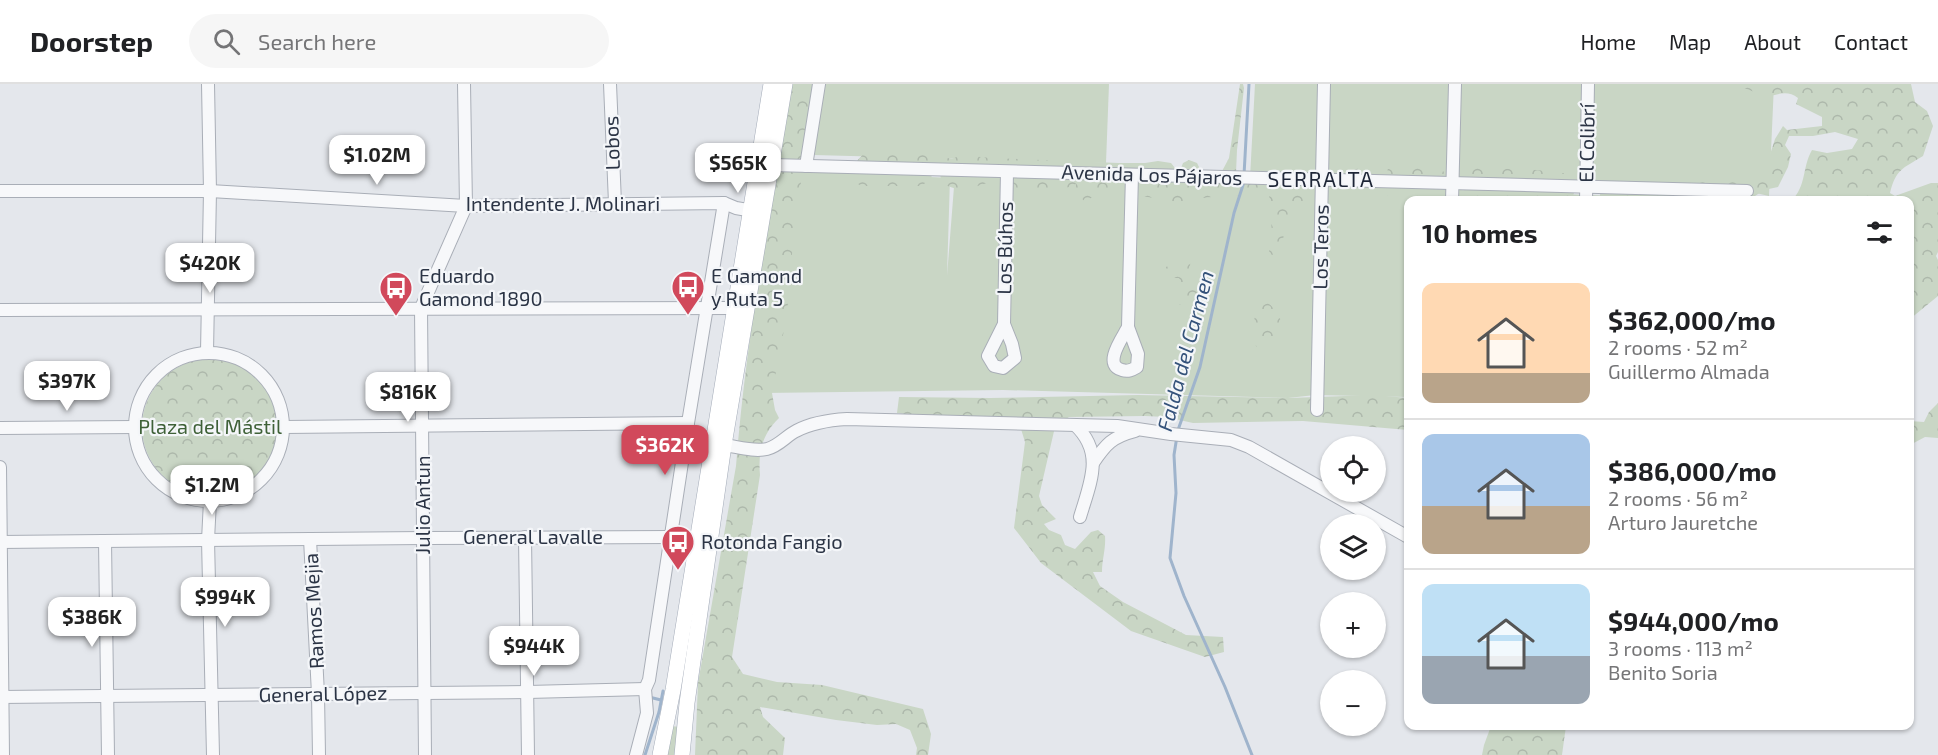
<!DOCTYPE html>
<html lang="en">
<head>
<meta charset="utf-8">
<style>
  body { margin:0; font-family:"Exo 2",sans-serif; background:#f6f6f6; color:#202124; height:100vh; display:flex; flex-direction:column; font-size:22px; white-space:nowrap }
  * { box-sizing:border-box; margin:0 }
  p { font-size:20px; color:#757577 }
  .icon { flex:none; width:33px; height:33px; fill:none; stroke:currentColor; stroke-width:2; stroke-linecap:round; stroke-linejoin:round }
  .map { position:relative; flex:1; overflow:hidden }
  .sheet { position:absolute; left:1404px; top:112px; width:510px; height:534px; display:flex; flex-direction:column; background:#fff; border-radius:12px; box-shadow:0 2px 4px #0004 }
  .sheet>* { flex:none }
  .controls { position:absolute; left:1320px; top:352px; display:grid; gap:12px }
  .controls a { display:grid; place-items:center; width:66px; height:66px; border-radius:50%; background:#fff; box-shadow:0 2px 4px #0004; font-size:30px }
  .price { position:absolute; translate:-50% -51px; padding:0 14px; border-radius:12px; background:#fff; color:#222; font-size:20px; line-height:39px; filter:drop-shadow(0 2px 3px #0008) }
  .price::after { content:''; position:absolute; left:50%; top:36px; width:18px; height:14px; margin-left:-9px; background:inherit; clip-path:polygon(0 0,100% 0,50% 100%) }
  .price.selected { background:#d1495b; color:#fff }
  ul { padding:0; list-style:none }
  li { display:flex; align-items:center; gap:18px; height:150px; padding:0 18px }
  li+li { border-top:2px solid #e0e0e0 }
  li span { display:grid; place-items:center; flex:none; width:168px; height:120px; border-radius:12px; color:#555 }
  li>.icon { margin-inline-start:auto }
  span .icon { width:72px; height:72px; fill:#fffc; stroke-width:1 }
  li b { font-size:26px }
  h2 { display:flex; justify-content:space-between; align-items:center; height:72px; padding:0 18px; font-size:26px }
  header { display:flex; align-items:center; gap:36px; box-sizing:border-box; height:84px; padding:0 30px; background:#fff; border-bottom:2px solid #e0e0e0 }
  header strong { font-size:28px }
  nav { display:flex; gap:33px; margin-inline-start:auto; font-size:21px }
  .search { width:420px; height:54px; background:#f6f6f6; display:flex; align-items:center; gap:15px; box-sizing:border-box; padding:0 21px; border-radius:33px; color:#757577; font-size:22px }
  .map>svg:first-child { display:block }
  .grass { fill:#c9d6c5 }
  .forest { fill:url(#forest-crowns) }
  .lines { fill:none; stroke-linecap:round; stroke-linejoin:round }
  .stream { stroke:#9fb4cc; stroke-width:3 }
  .minor-casing { stroke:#a9aeb7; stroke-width:14 }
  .major-casing { stroke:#a3abb8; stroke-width:16 }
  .minor { stroke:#f7f8fa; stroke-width:12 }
  .major { stroke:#fff; stroke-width:15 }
  .labels { text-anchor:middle; stroke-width:4.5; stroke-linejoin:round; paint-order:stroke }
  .street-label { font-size:20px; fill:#2b3445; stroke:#f4f6f9 }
  .poi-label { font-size:20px; fill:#2b3445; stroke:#f4f6f9; text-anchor:start }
  .park-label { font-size:20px; fill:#3f6138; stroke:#f4f6f9 }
  .neighbourhood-label { font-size:21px; letter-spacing:1.5px; fill:#1d2536; stroke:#f4f6f9 }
  .water-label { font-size:21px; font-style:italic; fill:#34527a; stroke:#f4f6f9 }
</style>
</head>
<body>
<header>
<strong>Doorstep</strong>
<div class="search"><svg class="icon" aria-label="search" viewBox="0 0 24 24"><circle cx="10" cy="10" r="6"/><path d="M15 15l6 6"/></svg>Search here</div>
<nav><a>Home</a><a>Map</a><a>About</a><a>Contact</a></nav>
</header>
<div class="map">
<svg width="1938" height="671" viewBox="0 0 1938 671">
  <defs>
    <pattern id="forest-crowns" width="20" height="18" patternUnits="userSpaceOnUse" patternTransform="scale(1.5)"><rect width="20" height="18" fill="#c9d6c5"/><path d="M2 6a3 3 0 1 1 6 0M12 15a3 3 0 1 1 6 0" fill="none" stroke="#adb8ab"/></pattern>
  </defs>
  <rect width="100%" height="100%" fill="#e4e7ec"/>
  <!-- grass -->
  <g class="grass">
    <path d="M825 0H1109L1106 79 814 71Z"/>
    <path d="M1255 0H1774L1769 112 1747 107 1250 94Z"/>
    <path d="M795 86 950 94 947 192 955 90 1248 98 1746 117H1408V313L1315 311 1288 314 1003 306 763 309Z"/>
    <path d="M671 642 680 643 677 671H665Z"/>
  </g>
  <!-- forest -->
  <g class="forest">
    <path d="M790 0H815L794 147 787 230 772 309 775 326 779 334C762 350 758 369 760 391L732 573 743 590 777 598 822 601 923 625 931 650 928 671H916L917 664 910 646 896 640 877 641 836 636 760 623 763 633 785 654 783 671H695L698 599 736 382C746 254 770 127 790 0Z"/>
    <path d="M1240 0H1243L1244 4 1237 66 1236 89 1261 98 1265 109 1258 111 1220 112 1186 116 1174 123H1170L1165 116 1107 106 1085 117 1076 111V100L1062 106 1034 110 990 98 962 107 942 100 940 90 935 89 922 102H861L852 96C850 83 856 77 866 68L880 71 905 69 935 71 952 75 961 71 991 74 1119 79H1145L1158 77 1171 79 1179 89 1183 79 1189 76 1197 79 1202 89 1220 91 1229 74Z"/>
    <path d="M1744 0H1911L1915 18 1927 27 1933 42 1923 72C1902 85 1896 85 1890 109L1895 112 1931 99H1938V168L1936 172 1938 176V212L1910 235V117H1791C1807 102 1802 83 1812 66L1827 69 1852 65 1858 55 1835 48 1813 52H1789L1785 61 1791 70 1788 83 1778 103 1764 106 1752 114V117H1606L1600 114C1600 97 1611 92 1626 92L1630 99 1653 108 1661 94 1690 92 1731 97 1761 89 1766 83 1775 55 1783 42 1787 46 1822 42V33L1796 20 1798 14C1788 6 1778 10 1767 13L1744 4Z"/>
    <path d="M1352 83 1358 84 1348 111 1333 114 1328 106 1336 84Z"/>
    <path d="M1395 83 1442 84 1444 89 1432 111 1397 112 1359 109 1356 104 1367 86 1371 84 1373 86 1369 94H1383L1388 85Z"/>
    <path d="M1461 83 1537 86 1570 90V99L1574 110 1570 114H1549L1519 117H1469L1456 90Z"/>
    <path d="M1296 99 1306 110 1305 126 1289 140 1276 171H1272L1269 168 1272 150 1269 109 1278 100Z"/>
    <path d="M1187 169 1192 171 1188 191 1202 198C1205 207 1205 212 1198 220L1180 221 1175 212 1179 194H1165L1160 191 1161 185 1178 178Z"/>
    <path d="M1268 219C1280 229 1283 237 1281 253L1273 259 1257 263 1254 259V236L1258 223Z"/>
    <path d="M1186 266 1193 268 1197 275 1195 282 1188 288 1179 279 1180 271Z"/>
    <circle cx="210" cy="343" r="68"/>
    <path d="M1138 311 1288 314 1375 311 1408 314V346L1303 337 1193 339 1166 333 1145 332 1069 333 1055 343 1039 412 1042 421 1056 435 1044 440 1049 446 1061 451 1065 461 1075 465 1091 448 1098 446 1105 452C1106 465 1102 475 1102 488H1093L1100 502 1123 518 1186 551 1223 553 1224 568 1205 573 1131 547 1041 479 1014 444 1025 358 1021 345 897 329 899 313 990 314Z"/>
    <path d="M1938 319V354L1925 353 1910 361V337L1924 338 1929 328Z"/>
    <path d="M1491 642H1566L1562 671H1482L1484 661Z"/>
  </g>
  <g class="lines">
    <!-- stream -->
    <g class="stream">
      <path d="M1244 91 1249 0"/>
      <path d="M1178 346 1200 283 1234 129 1244 98"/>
      <path d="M1177 352 1174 371 1176 409 1170 474 1184 512 1225 603 1252 671"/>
      <path d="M649 613 661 616"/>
      <path d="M645 671 659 628 663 607"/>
    </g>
    <!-- minor casing -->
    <g class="minor-casing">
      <g id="minor">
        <path d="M610 0 615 119"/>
        <path d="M772 81 1747 107"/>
        <path d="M806 82 819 0"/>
        <path d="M0 107H210L466 122 724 119 736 124 759 128"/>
        <path d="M1452 117 1455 0"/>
        <path d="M1586 117 1588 0"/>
        <path d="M0 226 736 224"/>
        <path d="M1004 240 988 272 994 282 1003 284 1015 274 1012 260 1004 240 1007 88"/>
        <path d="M1128 243C1123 253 1102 281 1122 286 1128 288 1132 286 1137 283L1138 270 1128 243 1132 91"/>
        <path d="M207 268 210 107 208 0"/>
        <circle cx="209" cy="343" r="74"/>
        <path d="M1317 326 1324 0"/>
        <path d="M1075 341C1105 369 1090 399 1080 433"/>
        <path d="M284 343 688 339"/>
        <path d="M0 344 135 343"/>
        <path d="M724 361C738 363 754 368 767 365 779 362 786 352 796 347 811 339 829 336 847 335L1117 342 1171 350 1231 356 1249 363 1408 453"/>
        <path d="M1093 379C1106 360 1112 353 1135 347"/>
        <path d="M0 383 3 671"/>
        <path d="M210 417 208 456 213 671"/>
        <path d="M525 453 528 671"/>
        <path d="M310 455 318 610 319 671"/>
        <path d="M105 457 108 671"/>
        <path d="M0 458 424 454 671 453"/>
        <path d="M0 613 528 608 645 605"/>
        <path d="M425 671 421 224 466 122 464 0"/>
        <path d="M636 671 647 629 645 605 649 596 688 339 724 119"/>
      </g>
    </g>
    <!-- major casing -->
    <g class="major-casing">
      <g id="major">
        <path d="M660 671 673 606 771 0"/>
        <path d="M682 671 687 619 724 361 785 0"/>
      </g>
    </g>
    <!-- minor -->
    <use href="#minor" class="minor"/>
    <!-- major -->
    <use href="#major" class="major"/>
  </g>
  <!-- icons -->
  <defs>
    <g id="bus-pin" transform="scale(1.725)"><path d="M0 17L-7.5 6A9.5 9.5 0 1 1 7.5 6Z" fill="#d1495b" stroke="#f4f6f9"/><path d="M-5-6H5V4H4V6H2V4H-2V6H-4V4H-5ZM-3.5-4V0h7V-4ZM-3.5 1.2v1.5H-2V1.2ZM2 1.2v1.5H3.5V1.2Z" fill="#fff"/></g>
  </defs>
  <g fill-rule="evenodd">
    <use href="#bus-pin" x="688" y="203"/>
    <use href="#bus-pin" x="396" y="204"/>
    <use href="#bus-pin" x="678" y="458"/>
  </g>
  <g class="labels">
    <!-- street labels -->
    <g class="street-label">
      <text transform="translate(612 59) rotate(-92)" y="7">Lobos</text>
      <text transform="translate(1587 59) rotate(-89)" y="7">El Colibrí</text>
      <text transform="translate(1152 91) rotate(2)" y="7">Avenida Los Pájaros</text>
      <text x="563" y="127">Intendente J. Molinari</text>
      <text transform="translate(1321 163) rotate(-89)" y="7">Los Teros</text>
      <text transform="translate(1005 164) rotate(-89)" y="7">Los Búhos</text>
      <text transform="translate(423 421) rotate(-90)" y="7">Julio Antun</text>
      <text x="533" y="460">General Lavalle</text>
      <text transform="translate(314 527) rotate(-93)" y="7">Ramos Mejia</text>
      <text transform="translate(323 610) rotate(-1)" y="7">General López</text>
    </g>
    <!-- poi labels -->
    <g class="poi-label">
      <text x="419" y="199">Eduardo<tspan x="419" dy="23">Gamond 1890</tspan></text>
      <text x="711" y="199">E Gamond<tspan x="711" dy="23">y Ruta 5</tspan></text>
      <text x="701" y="465">Rotonda Fangio</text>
    </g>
    <!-- park labels -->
    <g class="park-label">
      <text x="210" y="350">Plaza del Mástil</text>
    </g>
    <!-- neighbourhood labels -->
    <g class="neighbourhood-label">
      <text x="1321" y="103">SERRALTA</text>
    </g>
    <!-- water labels -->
    <g class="water-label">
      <text transform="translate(1186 267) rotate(-75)" y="7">Falda del Carmen</text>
    </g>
  </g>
</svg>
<div class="controls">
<a><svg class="icon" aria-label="locate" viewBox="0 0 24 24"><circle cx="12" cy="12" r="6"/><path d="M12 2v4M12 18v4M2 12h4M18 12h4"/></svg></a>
<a><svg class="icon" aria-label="layers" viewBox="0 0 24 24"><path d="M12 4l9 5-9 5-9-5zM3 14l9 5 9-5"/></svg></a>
<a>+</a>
<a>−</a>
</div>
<b class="price" style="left:377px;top:102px">$1.02M</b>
<b class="price" style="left:738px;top:110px">$565K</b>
<b class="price" style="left:210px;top:210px">$420K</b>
<b class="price" style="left:67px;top:328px">$397K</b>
<b class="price" style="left:408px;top:339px">$816K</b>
<b class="price selected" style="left:665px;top:392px">$362K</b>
<b class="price" style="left:212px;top:432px">$1.2M</b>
<b class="price" style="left:225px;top:544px">$994K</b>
<b class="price" style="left:92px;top:564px">$386K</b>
<b class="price" style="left:534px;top:593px">$944K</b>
<section class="sheet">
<h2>10 homes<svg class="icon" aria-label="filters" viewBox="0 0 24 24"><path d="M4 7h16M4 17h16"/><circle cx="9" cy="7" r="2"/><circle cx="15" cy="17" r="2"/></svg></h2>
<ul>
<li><span style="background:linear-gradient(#ffd9b3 75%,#b9a48a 0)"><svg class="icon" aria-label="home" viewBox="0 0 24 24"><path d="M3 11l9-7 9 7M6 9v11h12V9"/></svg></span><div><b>$362,000/mo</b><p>2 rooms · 52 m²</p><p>Guillermo Almada</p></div></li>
<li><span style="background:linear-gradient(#a9c7e8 60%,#b9a48a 0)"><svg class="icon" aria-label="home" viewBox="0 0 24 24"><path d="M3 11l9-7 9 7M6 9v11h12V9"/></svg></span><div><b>$386,000/mo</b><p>2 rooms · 56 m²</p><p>Arturo Jauretche</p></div></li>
<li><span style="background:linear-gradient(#bfe0f5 60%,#9aa5b1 0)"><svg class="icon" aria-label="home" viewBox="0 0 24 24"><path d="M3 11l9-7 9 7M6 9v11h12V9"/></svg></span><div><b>$944,000/mo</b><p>3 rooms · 113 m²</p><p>Benito Soria</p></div></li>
</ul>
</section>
</div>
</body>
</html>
